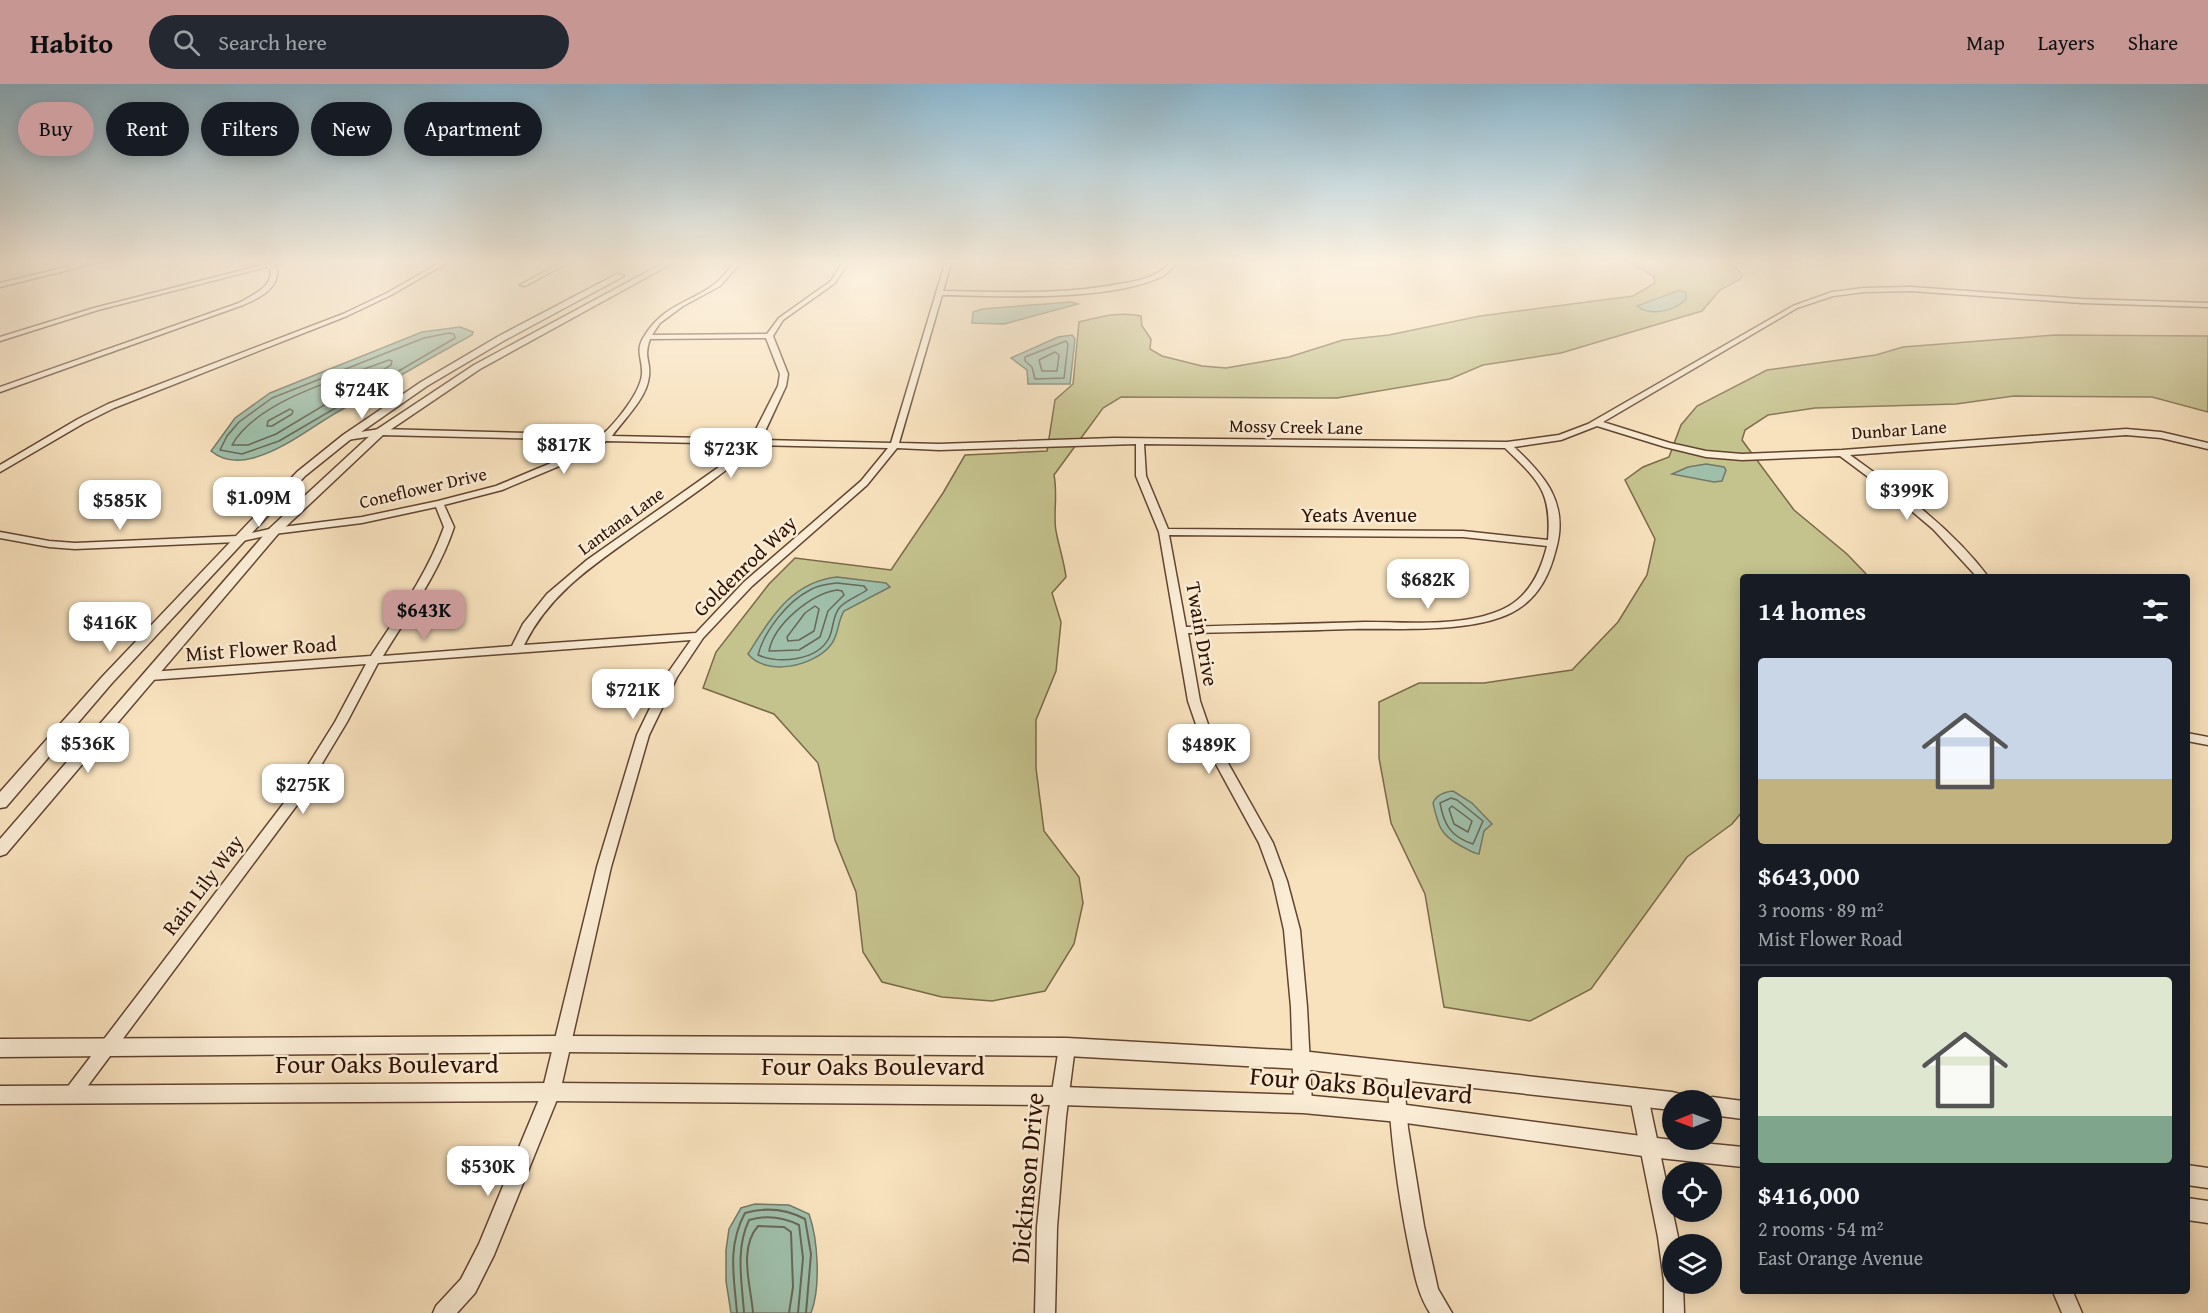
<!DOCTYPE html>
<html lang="en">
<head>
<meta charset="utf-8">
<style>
  body { margin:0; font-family:"Gentium Book Plus",serif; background:#242831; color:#f1f3f6; height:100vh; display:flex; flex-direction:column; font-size:22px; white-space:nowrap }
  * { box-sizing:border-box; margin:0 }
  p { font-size:20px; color:#9ea1a6 }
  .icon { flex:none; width:33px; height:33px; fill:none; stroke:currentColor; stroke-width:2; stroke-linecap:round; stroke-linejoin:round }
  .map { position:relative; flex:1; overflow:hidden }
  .side { position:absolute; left:1740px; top:490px; width:450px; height:720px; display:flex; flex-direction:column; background:#171b24; border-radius:6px; box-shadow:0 3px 15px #0003 }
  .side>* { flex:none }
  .banner { position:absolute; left:18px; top:18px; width:570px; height:54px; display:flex; gap:12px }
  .needle { width:39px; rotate:269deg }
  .fabs { position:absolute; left:1662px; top:1006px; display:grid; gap:12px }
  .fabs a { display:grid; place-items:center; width:60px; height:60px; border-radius:50%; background:#171b24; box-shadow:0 3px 15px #0003; font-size:30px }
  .price { position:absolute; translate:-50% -51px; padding:0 14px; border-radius:12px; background:#fff; color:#222; font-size:20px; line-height:39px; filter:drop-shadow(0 2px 3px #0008) }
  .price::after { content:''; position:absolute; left:50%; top:36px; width:18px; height:14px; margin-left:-9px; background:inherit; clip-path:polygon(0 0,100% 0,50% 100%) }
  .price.current { background:#c59692; color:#111 }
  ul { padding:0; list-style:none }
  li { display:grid; align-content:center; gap:12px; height:318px; padding:0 18px }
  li+li { border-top:2px solid #363941 }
  li span { display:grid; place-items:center; height:186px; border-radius:6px; color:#555 }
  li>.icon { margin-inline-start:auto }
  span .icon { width:108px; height:108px; fill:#fffc; stroke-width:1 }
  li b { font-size:26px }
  h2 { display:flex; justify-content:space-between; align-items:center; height:72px; padding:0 18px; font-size:26px }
  .chip { padding:0 21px; border-radius:27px; background:#171b24; box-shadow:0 3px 15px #0003; font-size:21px; line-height:54px }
  .chip.current { background:#c59692; color:#111 }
  header { display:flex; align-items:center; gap:36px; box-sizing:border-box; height:84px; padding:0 30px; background:#c59692; color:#111 }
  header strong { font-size:28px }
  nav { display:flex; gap:33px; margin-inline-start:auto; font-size:21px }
  .search { width:420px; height:54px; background:#242831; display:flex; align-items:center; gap:15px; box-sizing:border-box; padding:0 21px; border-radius:33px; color:#9ea1a6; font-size:22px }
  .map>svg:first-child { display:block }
  .green { fill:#c4c28d; stroke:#7a6948; stroke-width:1.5 }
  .water { fill:#9fbfab; stroke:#737967; stroke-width:1.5 }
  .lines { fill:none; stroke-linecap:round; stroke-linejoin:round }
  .shore-far1 { stroke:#686856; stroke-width:1.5 }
  .shore { stroke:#686856; stroke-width:2 }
  .minor-casing { stroke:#624431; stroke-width:3 }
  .tertiary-casing { stroke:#624431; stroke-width:3 }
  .minor { fill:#faecd5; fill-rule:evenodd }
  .tertiary { fill:#faecd5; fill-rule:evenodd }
  .labels { text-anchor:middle; stroke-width:5; stroke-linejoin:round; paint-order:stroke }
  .far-street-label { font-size:18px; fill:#301002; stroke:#faecd5 }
  .street-label { font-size:21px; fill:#301002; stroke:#faecd5 }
  .near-street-label { font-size:26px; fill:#301002; stroke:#faecd5 }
</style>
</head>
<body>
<header>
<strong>Habito</strong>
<div class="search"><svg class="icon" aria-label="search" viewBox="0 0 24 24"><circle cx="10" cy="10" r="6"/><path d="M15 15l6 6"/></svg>Search here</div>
<nav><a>Map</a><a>Layers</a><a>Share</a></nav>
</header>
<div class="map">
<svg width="2208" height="1229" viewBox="0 0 2208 1229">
  <rect width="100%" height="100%" fill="#f8e2be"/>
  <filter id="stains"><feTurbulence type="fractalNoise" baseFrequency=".00333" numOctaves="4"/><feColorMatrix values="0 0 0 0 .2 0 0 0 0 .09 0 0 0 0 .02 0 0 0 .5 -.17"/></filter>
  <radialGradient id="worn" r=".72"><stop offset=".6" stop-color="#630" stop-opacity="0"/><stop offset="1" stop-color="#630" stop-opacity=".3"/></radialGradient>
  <!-- green -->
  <g class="green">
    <path d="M1626 176H1720L1733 181 1743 191 1739 196 1720 206 1702 227 1561 269 1483 281 1450 295 1337 314 1121 313 1103 324 1054 391C1058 411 1053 431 1056 447 1059 463 1064 477 1066 493L1052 509 1061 538 1056 587 1036 636V684L1044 747 1079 793 1083 819 1074 860 1045 907 992 917 942 913 882 898 863 868 856 808 835 756 818 679 774 630 703 604 716 568 769 500 795 474 891 486 943 409 965 371 1047 367 1055 316 1073 300 1079 238C1099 233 1120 227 1141 232L1142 242 1151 255 1150 265 1162 272 1202 282 1226 284 1289 273 1343 256 1389 251 1480 232 1633 212 1655 199 1653 192Z"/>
    <path d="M2055 251 2208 252V328L2152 313 2014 312 1956 320 1815 324 1768 331 1745 346 1742 356 1794 426 1847 470 1869 493 1743 494V727L1732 740 1687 773 1591 905 1530 937 1444 923 1425 810 1391 739 1379 674V618L1419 599H1484L1572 586 1618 538 1647 491 1655 455 1625 396 1643 383 1669 373 1681 341 1697 322 1767 286 1876 271 1903 263Z"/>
  </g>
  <!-- water -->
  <g class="water">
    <path d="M1680 206 1686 209V215C1675 227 1650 233 1637 222Z"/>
    <path d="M1071 218 1078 220 1004 240 972 239 973 228 982 225Z"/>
    <path d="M460 243 473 248 472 251C428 275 384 301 341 326 312 342 286 365 253 374 238 378 223 377 211 367L235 334 270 309 422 248Z"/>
    <path d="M1072 251 1075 255 1070 300H1028L1027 286 1011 274 1058 253Z"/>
    <path d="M1706 380 1724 383 1726 386 1722 397 1714 398 1672 390 1688 383Z"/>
    <path d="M837 493 886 499 890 503 844 527C837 538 839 552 830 562 813 582 767 593 748 570 771 534 791 498 837 493Z"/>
    <path d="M1453 707 1472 719 1492 740 1484 747 1479 770C1471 769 1468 765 1461 762 1440 751 1438 741 1433 719 1436 711 1445 708 1453 707Z"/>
    <path d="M755 1120 789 1121 809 1130C818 1156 821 1203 811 1229H731L726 1197V1166L729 1145 741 1124Z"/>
  </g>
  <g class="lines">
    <!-- shore-far1 -->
    <g class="shore-far1">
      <path d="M449 249 454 250 455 254 279 357 242 370 220 366 227 352 239 338 272 314 424 254Z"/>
      <path d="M1066 257 1068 260 1064 294 1035 295 1032 283 1025 277V273Z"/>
      <path d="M1055 268 1059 271 1057 287H1042L1039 276Z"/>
      <path d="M389 276 392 277 391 281 276 350 248 361H232C257 316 342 294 389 276Z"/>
      <path d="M290 325 293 327 292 330 272 342H267L268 337Z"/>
      <path d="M837 499 864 502 867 506C858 512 847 516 840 523 832 532 834 544 829 554 817 577 779 580 758 571 764 547 788 517 810 506 818 501 828 500 837 499Z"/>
      <path d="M837 506 842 507 844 511 828 527 820 553 799 566 769 567C774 540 811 510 837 506Z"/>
      <path d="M815 522 819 525 814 547 799 556 788 557 787 553 805 529Z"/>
      <path d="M1451 714 1457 716 1483 737 1473 760C1451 753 1444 741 1440 719Z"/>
      <path d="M1452 722 1472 737 1468 748 1454 740 1449 725Z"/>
    </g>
    <!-- shore -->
    <g class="shore">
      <path d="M737 1229C734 1193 727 1162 745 1129 766 1123 786 1125 805 1135L811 1170 806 1229"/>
      <path d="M744 1229C742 1197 735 1166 749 1136 766 1131 783 1133 799 1141L803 1174 798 1229"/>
      <path d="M753 1229C751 1202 738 1165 758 1142L784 1143 791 1148 793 1203 789 1229"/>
    </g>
    <!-- minor casing -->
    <g class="minor-casing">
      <g id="minor">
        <path d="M282 176H291L273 182 277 185C279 205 259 214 243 221L0 308V303L239 219C252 211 272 204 271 186L267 183 98 226 0 257V253L94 224Z"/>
        <path d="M445 176H452L391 211 347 232 114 324 84 339 0 388V381L78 335 108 320 343 230 387 209Z"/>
        <path d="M566 176H573L525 202 520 201Z"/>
        <path d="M737 176H743L720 202 683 222 660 239 652 251 767 250 779 234 831 197 844 176H850L835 199 783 236 773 252 788 290 786 302 761 356 891 359 946 176H952L943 207C1002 208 1062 211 1119 200 1132 198 1148 195 1159 188 1164 186 1169 180 1173 176H1179C1175 181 1169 188 1163 192 1110 218 1002 212 942 211L899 359 939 360 1114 354 1507 358 1559 351 1588 340 1793 222 1832 208 1864 204 1911 203 2082 215 2208 219V223L2082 219 1911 207 1864 208 1833 212 1797 224 1603 338 1670 359 1706 367 1742 370 1842 366 2126 345 2161 348 2208 359V365L2161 354 2126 351 1850 371C1900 407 1952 444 1989 494H1978L1933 445 1895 413 1840 372 1742 376 1706 373 1665 363 1597 342 1561 356 1514 363C1545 392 1569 419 1556 465 1550 489 1540 511 1518 525 1480 550 1397 544 1352 545 1297 547 1242 548 1188 549L1200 617 1211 649 1273 759 1287 797 1300 846 1307 923 1312 1020 1309 1025 1303 1027 1297 1025 1294 1020 1291 923 1284 846 1273 797 1259 759 1199 649 1188 617 1159 448 1136 392V360L939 366 897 364 867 401 752 502 703 554 677 593 649 651 611 783 560 1008 494 1171 475 1209 457 1229H433L436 1222 461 1195 479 1160 542 1008 597 783 637 651 665 593 691 556 378 579 347 638 297 721 78 1015 72 1017 66 1015 63 1010 66 1005 287 715 335 638 366 580 150 596 144 592 150 588 371 572C397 532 428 489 444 443L436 423 362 439 274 450 238 458 75 465 49 463 0 454V448L49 457 75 459 238 452 274 444 362 433 438 417 496 402 563 374 596 356 380 351 347 356 343 353 347 350 380 345 602 351C615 340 641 308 642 290 643 274 634 267 645 251 665 220 690 219 715 200 723 194 730 183 737 176ZM766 254 780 290 778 302 751 355 612 352C625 334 647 314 649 292 651 277 643 274 650 255ZM606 357 746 360 726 378 587 476 547 510 523 540 512 562 383 572C408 531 439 489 454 443L444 421 502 406 569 378 599 363ZM1144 360 1505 364C1538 396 1552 407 1548 456L1463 447 1168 445 1146 392ZM756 361 888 364 861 397 744 498 696 549 524 561C549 511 589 484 634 452 675 423 718 395 756 361ZM1169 451 1463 453 1547 462C1541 486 1531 509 1509 522 1471 544 1407 538 1365 538 1305 540 1246 541 1186 543Z"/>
        <path d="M2187 649 2208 653V661L2187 657Z"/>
        <path d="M1067 956 1073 958 1075 963 1066 1033 1057 1143 1055 1229H1035L1037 1143 1048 1033 1059 963 1061 958Z"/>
        <path d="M1395 979 1401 981 1403 986 1408 1044 1424 1142 1438 1205 1452 1229H1430C1417 1209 1414 1187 1409 1164 1397 1105 1390 1046 1387 986L1389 981Z"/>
        <path d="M1639 1006 1645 1008 1648 1013 1678 1153V1161H1672V1200H1683L1684 1229H1664V1197L1658 1153 1630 1013 1633 1008Z"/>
        <path d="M2053 1208H2073L2082 1229H2062Z"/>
      </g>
    </g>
    <!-- tertiary casing -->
    <g class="tertiary-casing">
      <g id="tertiary">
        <path d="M95 176H108L0 203V199Z"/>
        <path d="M669 176H678L480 285 384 350 278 450 6 770 0 772V755L270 444 376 346 474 281Z"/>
        <path d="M617 190 624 192 505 256 427 302 351 355 305 392 112 599 6 723 0 724V708L102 593 297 388 343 351 421 298 499 252Z"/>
        <path d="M564 952 1067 954 1301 967 1672 1008 1680 1010 1683 1017H1672V1026L1301 985 1067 972 564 968 0 973V955Z"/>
        <path d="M551 999 1061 1003 1303 1011 1399 1020 1672 1056 1743 1063V1083L1650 1073 1399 1038 1303 1029 1061 1021 551 1017 0 1020V1002Z"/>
        <path d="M1712 1013 1743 1017V1035L1712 1031V1017H1704Z"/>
        <path d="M2187 1081 2208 1084V1104L2187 1101Z"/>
        <path d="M2187 1114 2208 1117V1139L2187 1136Z"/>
      </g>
    </g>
    <!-- minor -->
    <use href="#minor" class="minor"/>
    <!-- tertiary -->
    <use href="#tertiary" class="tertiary"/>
  </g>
  <!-- sky -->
  <linearGradient id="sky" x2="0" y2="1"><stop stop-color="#8bb8d0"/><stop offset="0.51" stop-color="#fcf2e2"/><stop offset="1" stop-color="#fcf2e2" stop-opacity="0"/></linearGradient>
  <rect width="2208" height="348" fill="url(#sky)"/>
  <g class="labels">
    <!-- far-street labels -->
    <g class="far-street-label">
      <text transform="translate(1296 343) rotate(1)" y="6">Mossy Creek Lane</text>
      <text transform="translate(1899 346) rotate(-4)" y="6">Dunbar Lane</text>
      <text transform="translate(423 404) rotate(-13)" y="6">Coneflower Drive</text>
      <text transform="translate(621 437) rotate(-36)" y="6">Lantana Lane</text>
    </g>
    <!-- street labels -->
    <g class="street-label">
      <text x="1359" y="438">Yeats Avenue</text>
      <text transform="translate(745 482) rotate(-44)" y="7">Goldenrod Way</text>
      <text transform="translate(1202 550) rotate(80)" y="7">Twain Drive</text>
      <text transform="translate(261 565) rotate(-4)" y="7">Mist Flower Road</text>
      <text transform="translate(203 801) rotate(-53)" y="7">Rain Lily Way</text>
    </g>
    <!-- near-street labels -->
    <g class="near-street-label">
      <text x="387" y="989">Four Oaks Boulevard</text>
      <text x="873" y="991">Four Oaks Boulevard</text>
      <text transform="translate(1361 1001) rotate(5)" y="9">Four Oaks Boulevard</text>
      <text transform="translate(1027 1094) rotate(-85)" y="9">Dickinson Drive</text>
    </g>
  </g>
  <rect width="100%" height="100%" filter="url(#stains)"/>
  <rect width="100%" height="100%" fill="url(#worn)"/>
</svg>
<div class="fabs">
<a><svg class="needle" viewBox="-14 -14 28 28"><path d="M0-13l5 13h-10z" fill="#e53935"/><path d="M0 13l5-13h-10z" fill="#9ea1a6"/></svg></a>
<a><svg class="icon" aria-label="locate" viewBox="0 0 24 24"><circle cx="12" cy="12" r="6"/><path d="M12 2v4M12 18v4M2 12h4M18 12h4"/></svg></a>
<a><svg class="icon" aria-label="layers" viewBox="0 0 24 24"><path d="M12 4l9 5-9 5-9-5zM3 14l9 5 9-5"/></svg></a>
</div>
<b class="price" style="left:362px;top:336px">$724K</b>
<b class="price" style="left:564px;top:391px">$817K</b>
<b class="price" style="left:731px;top:395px">$723K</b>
<b class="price" style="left:1907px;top:437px">$399K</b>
<b class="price" style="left:259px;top:444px">$1.09M</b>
<b class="price" style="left:120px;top:447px">$585K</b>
<b class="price" style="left:1428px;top:526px">$682K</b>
<b class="price current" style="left:424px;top:557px">$643K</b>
<b class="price" style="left:110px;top:569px">$416K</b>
<b class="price" style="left:633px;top:636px">$721K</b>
<b class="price" style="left:88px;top:690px">$536K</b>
<b class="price" style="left:1209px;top:691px">$489K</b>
<b class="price" style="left:303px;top:731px">$275K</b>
<b class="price" style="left:488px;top:1113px">$530K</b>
<div class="banner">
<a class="chip current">Buy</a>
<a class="chip">Rent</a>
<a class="chip">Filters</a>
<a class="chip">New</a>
<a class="chip">Apartment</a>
</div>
<section class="side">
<h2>14 homes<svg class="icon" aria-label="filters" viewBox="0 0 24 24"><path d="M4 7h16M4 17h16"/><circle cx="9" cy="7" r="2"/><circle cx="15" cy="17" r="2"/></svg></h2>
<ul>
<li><span style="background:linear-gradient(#c9d6e8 65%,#c2b280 0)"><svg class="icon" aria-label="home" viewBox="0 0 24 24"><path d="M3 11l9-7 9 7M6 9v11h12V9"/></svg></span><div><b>$643,000</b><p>3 rooms · 89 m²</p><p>Mist Flower Road</p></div></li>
<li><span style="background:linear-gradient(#dfe7d0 75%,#7fa58c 0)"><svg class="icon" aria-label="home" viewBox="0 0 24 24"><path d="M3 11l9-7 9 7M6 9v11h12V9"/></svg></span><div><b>$416,000</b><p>2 rooms · 54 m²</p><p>East Orange Avenue</p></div></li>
</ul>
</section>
</div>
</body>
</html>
